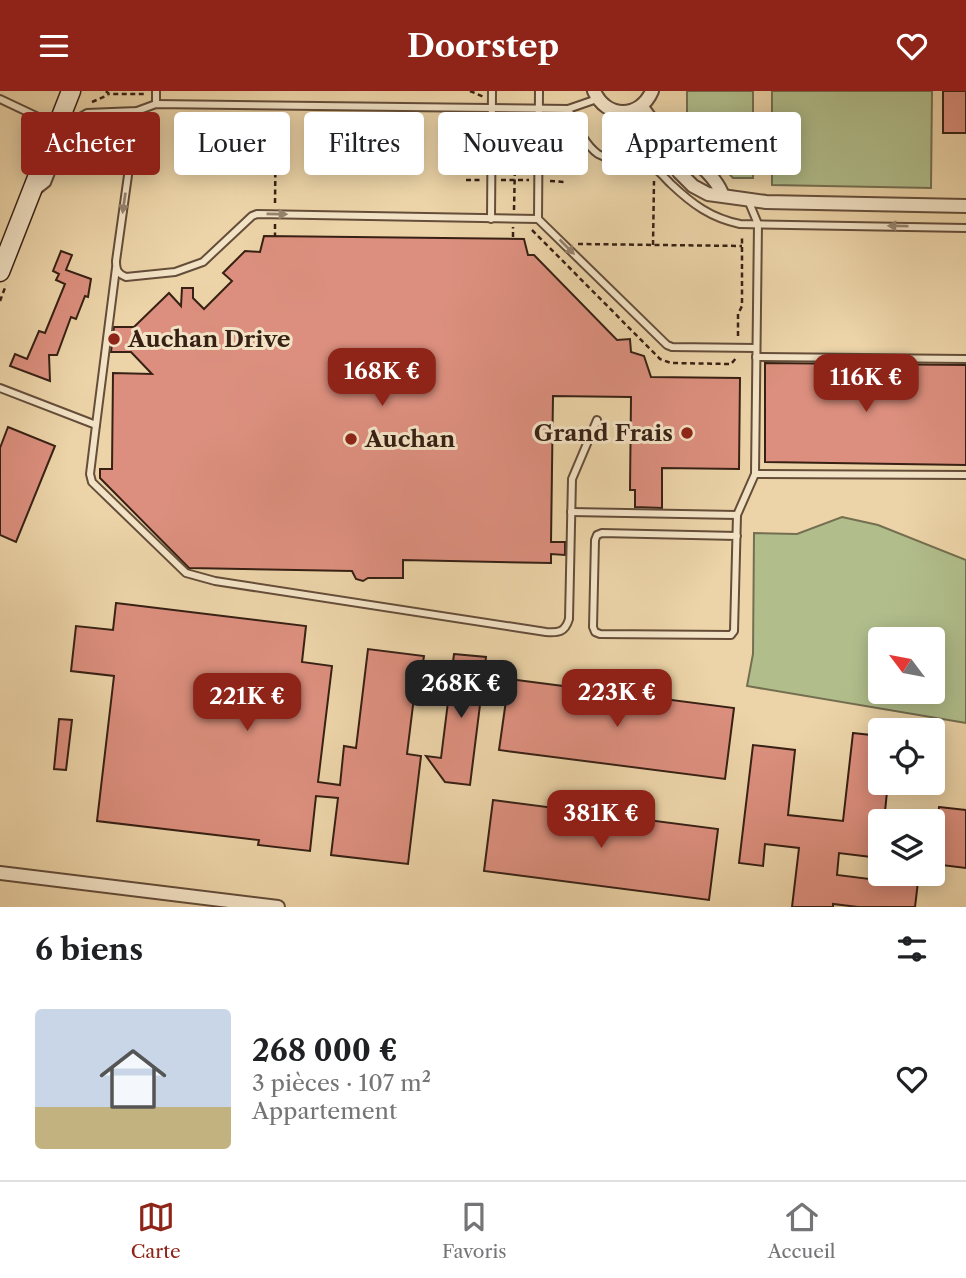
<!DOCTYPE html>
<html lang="fr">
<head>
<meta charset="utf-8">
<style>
  body { margin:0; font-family:"Libre Caslon Text",serif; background:#f2f2f2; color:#202124; height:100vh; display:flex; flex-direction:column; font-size:26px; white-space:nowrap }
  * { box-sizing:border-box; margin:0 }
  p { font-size:23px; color:#757577 }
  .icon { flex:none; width:38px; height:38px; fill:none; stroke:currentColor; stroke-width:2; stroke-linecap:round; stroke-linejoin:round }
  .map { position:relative; height:816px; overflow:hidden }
  .side { display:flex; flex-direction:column; background:#fff; flex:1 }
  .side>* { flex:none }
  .banner { position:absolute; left:21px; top:21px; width:924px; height:63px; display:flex; gap:14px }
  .needle { width:46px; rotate:302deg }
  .tools { position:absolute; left:868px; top:536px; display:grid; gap:14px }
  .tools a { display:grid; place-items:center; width:77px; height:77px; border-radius:7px; background:#fff; box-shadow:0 4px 18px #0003; font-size:35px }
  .price { position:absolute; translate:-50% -60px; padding:0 16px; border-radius:14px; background:#8f2418; color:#fff; font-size:23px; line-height:46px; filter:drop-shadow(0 2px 4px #0008) }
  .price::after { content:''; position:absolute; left:50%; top:42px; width:21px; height:16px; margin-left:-10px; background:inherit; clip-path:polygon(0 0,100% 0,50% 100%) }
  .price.current { background:#222; color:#fff }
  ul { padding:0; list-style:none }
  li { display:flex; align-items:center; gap:21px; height:175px; padding:0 35px }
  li+li { border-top:2px solid #e0e0e0 }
  li span { display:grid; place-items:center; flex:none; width:196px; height:140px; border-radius:7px; color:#555 }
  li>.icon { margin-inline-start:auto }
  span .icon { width:84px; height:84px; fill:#fffc; stroke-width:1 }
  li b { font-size:30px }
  h2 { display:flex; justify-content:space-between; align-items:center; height:84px; padding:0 35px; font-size:30px }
  .pill { padding:0 24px; border-radius:7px; background:#fff; box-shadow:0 4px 18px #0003; font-size:24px; line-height:63px }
  .pill.current { background:#8f2418; color:#fff }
  header { display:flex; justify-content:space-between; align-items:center; height:91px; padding:0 35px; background:#8f2418; color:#fff; font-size:32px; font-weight:700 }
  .tab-bar { display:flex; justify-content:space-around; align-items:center; height:98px; border-top:2px solid #e0e0e0; background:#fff; font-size:19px; color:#757577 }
  .tab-bar a { display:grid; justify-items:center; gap:4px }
  .tab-bar .current { color:#8f2418 }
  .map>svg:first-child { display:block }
  .green { fill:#b1be8c; stroke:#746f50; stroke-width:2; fill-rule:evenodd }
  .building { fill:#dc8f7e; stroke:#372014; stroke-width:2 }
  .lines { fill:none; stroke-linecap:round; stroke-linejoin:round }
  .lane-casing { stroke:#644d39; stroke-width:10 }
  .street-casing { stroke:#644d39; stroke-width:16 }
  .secondary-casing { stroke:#372014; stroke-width:21 }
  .path { stroke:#372014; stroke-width:2.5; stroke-dasharray:5 3.5; stroke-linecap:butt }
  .lane { stroke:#f3e3c6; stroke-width:6 }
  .street { stroke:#f3e3c6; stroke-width:12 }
  .secondary { stroke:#f3e3c6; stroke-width:18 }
  .oneway { fill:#95826d }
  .poi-dot { fill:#8f2418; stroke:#f3e3c6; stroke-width:2.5 }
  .labels { text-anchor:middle; stroke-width:6; stroke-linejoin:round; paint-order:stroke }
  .poi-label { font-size:23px; font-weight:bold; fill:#372014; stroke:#f3e3c6; text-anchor:start }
</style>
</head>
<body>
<header><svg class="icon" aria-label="menu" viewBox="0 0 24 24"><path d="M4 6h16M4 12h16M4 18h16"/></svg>Doorstep<svg class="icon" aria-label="heart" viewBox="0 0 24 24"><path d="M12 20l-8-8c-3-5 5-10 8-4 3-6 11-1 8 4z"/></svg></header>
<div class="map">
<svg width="966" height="816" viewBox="0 0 966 816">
  <rect width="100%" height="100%" fill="#ecd4a8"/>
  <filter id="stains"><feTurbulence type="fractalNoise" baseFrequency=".00286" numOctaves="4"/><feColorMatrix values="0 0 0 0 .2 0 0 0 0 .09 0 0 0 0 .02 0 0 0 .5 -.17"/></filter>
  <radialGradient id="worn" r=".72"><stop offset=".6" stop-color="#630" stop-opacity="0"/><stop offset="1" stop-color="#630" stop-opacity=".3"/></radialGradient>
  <!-- green -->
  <g class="green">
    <path d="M687 0H753V87H733L687 38Z"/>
    <path d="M772 0H932L931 97 772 94Z"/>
    <path d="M842 426 878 434 966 469V632L747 595 753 563 754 442 797 443ZM880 548H933V600H880Z"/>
  </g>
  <!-- building -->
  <g class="building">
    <rect x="943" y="0" width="23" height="42"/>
    <path d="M91 36H114L109 72 86 71 81 60Z"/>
    <path d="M264 145 524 148 528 164H534L617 249 630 248 631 261 644 265 651 286 740 287 739 378 662 377V417L635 416V399H630L631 306 553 305 551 451H565V464L551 463V472L403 469V487H368L363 490 356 488 352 480 189 477 100 387V378H112L113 282 152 283 131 261H111L114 236H134L169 202 181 215 182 197H193V207L204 218 232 190 223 182 245 160 260 161Z"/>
    <path d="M61 160 72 164 66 179 91 188 88 206 85 205 76 228 71 226 57 264H49L50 290 10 275 15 263 27 268 39 240 45 242 65 193 56 189 59 183 53 180Z"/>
    <path d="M765 272 966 274V374L765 371Z"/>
    <path d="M8 336 55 355 16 451 0 444V357Z"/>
    <path d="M116 512 306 535 302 571 332 575 318 691 340 694 344 655 356 657 368 558 424 565 420 590H416L407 663 421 665 408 773 331 764 338 707 316 705 310 760 258 754 259 749 97 730 114 585 71 580 76 535 113 539Z"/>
    <path d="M454 563 486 566 470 694 445 691 426 665 441 667Z"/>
    <path d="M509 588 734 617 725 688 499 659Z"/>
    <path d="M59 628 72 629 66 679 54 678Z"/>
    <path d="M853 642 880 645V691H888L884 730H880V767L839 762 837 784 877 789 878 782H919L915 816H858L833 813V816H792L799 757 765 753 763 775 739 772 753 654 795 659 788 724 843 730Z"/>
    <path d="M493 709 718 738 709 809 484 780Z"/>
    <path d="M939 716 966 719V777L933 773Z"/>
  </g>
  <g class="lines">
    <!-- lane casing -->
    <g class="lane-casing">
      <g id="lane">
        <path d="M0 8 55 34"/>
        <path d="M156 13V0"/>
        <path d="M568 18C575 32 585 54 598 63 611 71 627 64 641 69 653 73 662 84 671 93 692 113 711 127 740 133L966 137"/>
        <path d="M137 20 116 170C116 179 118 183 126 186L175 181 203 171 252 125 257 123 538 128 667 254 672 256 756 257"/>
        <path d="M37 100 47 92 70 34 75 29 87 22 137 20 156 13 568 18 597 8"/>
        <path d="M491 128 492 0"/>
        <path d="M538 128 539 0"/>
        <path d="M756 266 966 268"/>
        <path d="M0 297 96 334 90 383 92 391 186 482 215 490 546 541C559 542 565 541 569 528L572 388 597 329"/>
        <path d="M96 334 116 177"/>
        <path d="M755 383 966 384"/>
        <path d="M571 421 737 424 755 383 758 133 748 109"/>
        <path d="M737 445 602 442 597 444 595 449 593 536 595 541 600 543 731 544 734 540 737 424"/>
      </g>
    </g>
    <!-- street casing -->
    <g class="street-casing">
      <g id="street">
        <path d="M594 0C606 28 640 28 652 0"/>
        <path d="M642 16 669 53 672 71 679 81 693 95 708 103 766 111 966 115"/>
        <path d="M669 53C686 58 717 87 722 103"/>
        <path d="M0 782 278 816"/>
      </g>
    </g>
    <!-- secondary casing -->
    <g class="secondary-casing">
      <path id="secondary" d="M0 181 71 0"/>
    </g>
    <!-- path -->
    <g class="path">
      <path d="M106 0 109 3H147"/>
      <path d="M470 0 484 6"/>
      <path d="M92 11 108 4"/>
      <path d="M466 89H480"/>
      <path d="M501 89H529"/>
      <path d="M550 90 564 91"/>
      <path d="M275 112 276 24"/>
      <path d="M514 119 516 27"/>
      <path d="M275 133V145"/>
      <path d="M532 139 660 268 671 272 731 273 737 266"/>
      <path d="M513 146V136"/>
      <path d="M578 153 742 155"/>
      <path d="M653 154 654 90"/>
      <path d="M0 210 6 194"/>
      <path d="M738 245V223L742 215V144"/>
    </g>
    <!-- lane -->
    <use href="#lane" class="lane"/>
    <!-- street -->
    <use href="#street" class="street"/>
    <!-- secondary -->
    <use href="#secondary" class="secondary"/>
  </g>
  <!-- one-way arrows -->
  <defs><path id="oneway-solid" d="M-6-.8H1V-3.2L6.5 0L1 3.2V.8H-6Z" transform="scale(1.75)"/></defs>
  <g class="oneway">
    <use href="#oneway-solid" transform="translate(124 112) rotate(98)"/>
    <use href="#oneway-solid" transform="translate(277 123) rotate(1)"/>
    <use href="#oneway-solid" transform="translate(898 135) rotate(-179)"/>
    <use href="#oneway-solid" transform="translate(567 156) rotate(45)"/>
  </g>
  <!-- markers -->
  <g class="poi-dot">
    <circle cx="114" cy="248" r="7"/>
    <circle cx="687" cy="342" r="7"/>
    <circle cx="351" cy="348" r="7"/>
  </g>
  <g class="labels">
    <!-- poi labels -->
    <g class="poi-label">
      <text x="128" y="256">Auchan Drive</text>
      <text x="673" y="350" text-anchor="end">Grand Frais</text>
      <text x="365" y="356">Auchan</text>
    </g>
  </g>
  <rect width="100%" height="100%" filter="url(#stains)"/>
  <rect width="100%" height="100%" fill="url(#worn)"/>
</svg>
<div class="tools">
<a><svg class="needle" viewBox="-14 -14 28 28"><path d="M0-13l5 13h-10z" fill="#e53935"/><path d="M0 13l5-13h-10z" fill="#757577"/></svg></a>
<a><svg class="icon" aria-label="locate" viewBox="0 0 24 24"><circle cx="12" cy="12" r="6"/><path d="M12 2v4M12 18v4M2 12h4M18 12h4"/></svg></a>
<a><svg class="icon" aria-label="layers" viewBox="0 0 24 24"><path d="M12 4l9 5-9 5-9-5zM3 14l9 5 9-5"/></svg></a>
</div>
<b class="price" style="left:382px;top:317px">168K €</b>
<b class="price" style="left:866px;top:323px">116K €</b>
<b class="price current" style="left:461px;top:629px">268K €</b>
<b class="price" style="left:617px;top:638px">223K €</b>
<b class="price" style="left:247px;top:642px">221K €</b>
<b class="price" style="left:601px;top:759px">381K €</b>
<div class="banner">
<a class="pill current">Acheter</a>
<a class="pill">Louer</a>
<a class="pill">Filtres</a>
<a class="pill">Nouveau</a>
<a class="pill">Appartement</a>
</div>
</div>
<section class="side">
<h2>6 biens<svg class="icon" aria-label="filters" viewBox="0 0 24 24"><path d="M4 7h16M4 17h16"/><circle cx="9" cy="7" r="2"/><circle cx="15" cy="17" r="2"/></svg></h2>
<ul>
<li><span style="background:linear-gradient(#c9d6e8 70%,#c2b280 0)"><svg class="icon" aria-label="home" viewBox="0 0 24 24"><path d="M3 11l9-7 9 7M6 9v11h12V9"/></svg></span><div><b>268 000 €</b><p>3 pièces · 107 m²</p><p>Appartement</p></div><svg class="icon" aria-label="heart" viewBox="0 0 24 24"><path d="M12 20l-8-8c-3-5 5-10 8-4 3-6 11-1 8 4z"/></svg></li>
</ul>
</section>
<nav class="tab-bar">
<a class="current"><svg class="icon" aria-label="map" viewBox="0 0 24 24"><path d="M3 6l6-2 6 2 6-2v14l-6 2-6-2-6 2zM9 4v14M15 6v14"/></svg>Carte</a>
<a><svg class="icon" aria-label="saved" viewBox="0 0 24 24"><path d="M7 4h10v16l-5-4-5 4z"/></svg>Favoris</a>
<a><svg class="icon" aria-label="home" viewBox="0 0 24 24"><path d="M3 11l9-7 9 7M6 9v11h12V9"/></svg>Accueil</a>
</nav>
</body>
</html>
